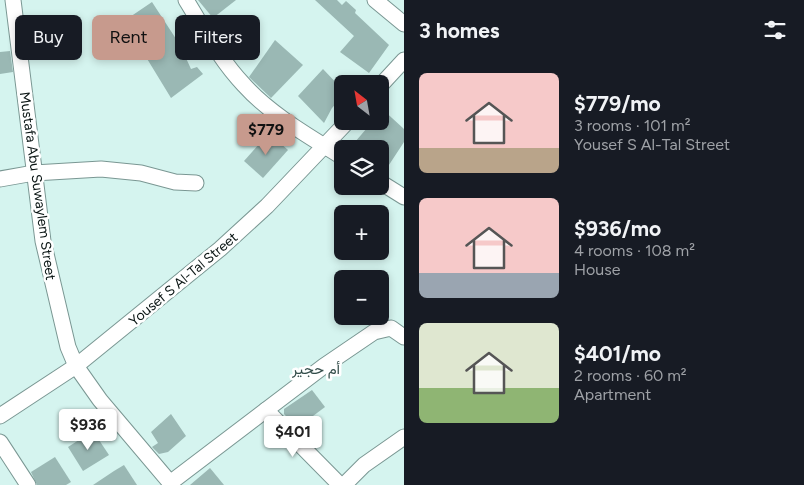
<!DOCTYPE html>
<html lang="en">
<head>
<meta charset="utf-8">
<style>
  body { margin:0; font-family:Figtree,Vazirmatn,sans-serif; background:#242831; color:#f1f3f6; height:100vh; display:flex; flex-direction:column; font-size:19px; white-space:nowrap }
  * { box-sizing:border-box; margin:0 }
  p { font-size:16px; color:#9ea1a6 }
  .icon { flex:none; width:28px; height:28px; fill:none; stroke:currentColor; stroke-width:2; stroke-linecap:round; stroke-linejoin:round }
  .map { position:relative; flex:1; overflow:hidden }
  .panel { display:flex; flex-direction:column; background:#171b24; width:400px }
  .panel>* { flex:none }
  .hud { position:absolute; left:15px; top:15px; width:314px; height:45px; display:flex; gap:10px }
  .needle { width:32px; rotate:329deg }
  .fabs { position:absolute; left:334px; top:75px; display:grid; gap:10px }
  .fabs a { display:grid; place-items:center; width:55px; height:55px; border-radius:8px; background:#171b24; box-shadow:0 2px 8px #0003; font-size:25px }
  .price { position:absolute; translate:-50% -42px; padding:0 11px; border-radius:5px; background:#fff; color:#222; font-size:16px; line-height:32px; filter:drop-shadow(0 1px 2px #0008) }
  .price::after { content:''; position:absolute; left:50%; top:30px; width:15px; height:11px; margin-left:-8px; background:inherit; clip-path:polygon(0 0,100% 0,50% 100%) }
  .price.selected { background:#c79a8d; color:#111 }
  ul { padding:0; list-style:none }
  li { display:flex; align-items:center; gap:15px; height:125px; padding:0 15px }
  li span { display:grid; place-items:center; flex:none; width:140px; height:100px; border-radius:8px; color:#555 }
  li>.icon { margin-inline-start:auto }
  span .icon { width:60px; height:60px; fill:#fffc; stroke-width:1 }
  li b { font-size:21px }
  h2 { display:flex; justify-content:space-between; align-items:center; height:60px; padding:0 15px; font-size:21px }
  .chip { padding:0 18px; border-radius:8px; background:#171b24; box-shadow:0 2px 8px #0003; font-size:18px; line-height:45px }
  .chip.selected { background:#c79a8d; color:#111 }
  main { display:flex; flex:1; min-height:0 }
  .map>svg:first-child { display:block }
  .building { fill:#9ab8b4 }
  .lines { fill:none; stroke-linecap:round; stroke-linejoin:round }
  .minor-casing { stroke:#7a9793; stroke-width:17 }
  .minor { stroke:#fff; stroke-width:15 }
  .labels { text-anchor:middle; stroke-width:5; stroke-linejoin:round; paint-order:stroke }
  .street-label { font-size:14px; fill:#0a1514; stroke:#fff }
  .neighbourhood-label { font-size:15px; fill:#334d4a; stroke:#fff }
</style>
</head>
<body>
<main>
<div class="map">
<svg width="404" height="485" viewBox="0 0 404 485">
  <rect width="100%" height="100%" fill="#d5f4ef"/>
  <!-- building -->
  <g class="building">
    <path d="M198 0H236L213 18Z"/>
    <path d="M315 0H337L342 5 346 1 356 10 355 13 389 45 369 73 340 52 354 36Z"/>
    <path d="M152 2 180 45 191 69 197 67 203 74 171 98 124 21Z"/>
    <path d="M275 40 303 65 271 98 249 77Z"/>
    <path d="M10 51 13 72 0 74V52Z"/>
    <path d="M323 69 342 89V97L332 108 324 123 298 96Z"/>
    <path d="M380 107 404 129V142L385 171 380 168V149H349L373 121H380Z"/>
    <path d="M269 133 288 150 263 178 244 161Z"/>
    <path d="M312 390 325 407 297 428 284 414V409Z"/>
    <path d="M171 414 186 436 168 452 159 454 152 447 158 443 151 432Z"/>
    <path d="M93 431 109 455 83 471 68 447Z"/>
    <path d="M55 457 71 482 66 485H37L31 472Z"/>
    <path d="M124 465 137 485H93L114 471Z"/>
    <path d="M210 468 224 485H190Z"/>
  </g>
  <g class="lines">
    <!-- minor casing -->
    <g class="minor-casing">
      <g id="minor">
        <path d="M13 0 43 241 68 347 76 366 100 400 172 485"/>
        <path d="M186 0C204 29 220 60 244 85 271 115 309 136 342 157"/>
        <path d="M375 0 404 24"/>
        <path d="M380 86 404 60"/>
        <path d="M0 179 34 173 101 169 141 173 175 182 196 183"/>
        <path d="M380 182 404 197"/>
        <path d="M266 410 340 485"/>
        <path d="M0 416 76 366 220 249 267 206 348 121"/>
        <path d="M0 442 28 485"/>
        <path d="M170 483 324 366 374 332 391 328 404 337"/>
        <path d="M344 485 364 465 404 437"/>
      </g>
    </g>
    <!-- minor -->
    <use href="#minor" class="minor"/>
  </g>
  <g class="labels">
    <!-- street labels -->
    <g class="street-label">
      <text transform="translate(38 186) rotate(82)" y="5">Mustafa Abu Suwaylem Street</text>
      <text transform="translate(183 279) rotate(-40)" y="5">Yousef S Al-Tal Street</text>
    </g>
    <!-- neighbourhood labels -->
    <g class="neighbourhood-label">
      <text x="316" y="374">أم حجير</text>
    </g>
  </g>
</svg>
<div class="fabs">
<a><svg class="needle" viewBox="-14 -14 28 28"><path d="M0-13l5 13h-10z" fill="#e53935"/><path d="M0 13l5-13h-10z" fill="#9ea1a6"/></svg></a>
<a><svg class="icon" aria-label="layers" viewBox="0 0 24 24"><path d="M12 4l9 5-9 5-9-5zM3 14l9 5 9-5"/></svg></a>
<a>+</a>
<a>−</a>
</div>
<b class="price selected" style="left:266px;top:156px">$779</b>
<b class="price" style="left:88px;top:451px">$936</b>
<b class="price" style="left:293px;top:458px">$401</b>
<div class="hud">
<a class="chip">Buy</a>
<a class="chip selected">Rent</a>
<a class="chip">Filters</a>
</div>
</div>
<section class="panel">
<h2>3 homes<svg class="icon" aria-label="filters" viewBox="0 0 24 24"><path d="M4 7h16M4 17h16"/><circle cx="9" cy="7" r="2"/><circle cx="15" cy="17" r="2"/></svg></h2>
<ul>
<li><span style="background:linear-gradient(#f6c9c9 75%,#b9a48a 0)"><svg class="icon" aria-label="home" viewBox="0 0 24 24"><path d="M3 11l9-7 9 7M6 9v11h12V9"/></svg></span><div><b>$779/mo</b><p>3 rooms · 101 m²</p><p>Yousef S Al-Tal Street</p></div></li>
<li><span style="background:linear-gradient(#f6c9c9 75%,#9aa5b1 0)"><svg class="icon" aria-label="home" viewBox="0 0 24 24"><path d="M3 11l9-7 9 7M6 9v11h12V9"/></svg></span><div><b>$936/mo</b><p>4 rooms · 108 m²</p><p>House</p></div></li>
<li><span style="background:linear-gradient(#dfe7d0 65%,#8fb573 0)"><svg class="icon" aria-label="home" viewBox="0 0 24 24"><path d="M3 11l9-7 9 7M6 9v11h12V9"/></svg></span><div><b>$401/mo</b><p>2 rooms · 60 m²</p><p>Apartment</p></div></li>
</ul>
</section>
</main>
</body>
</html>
